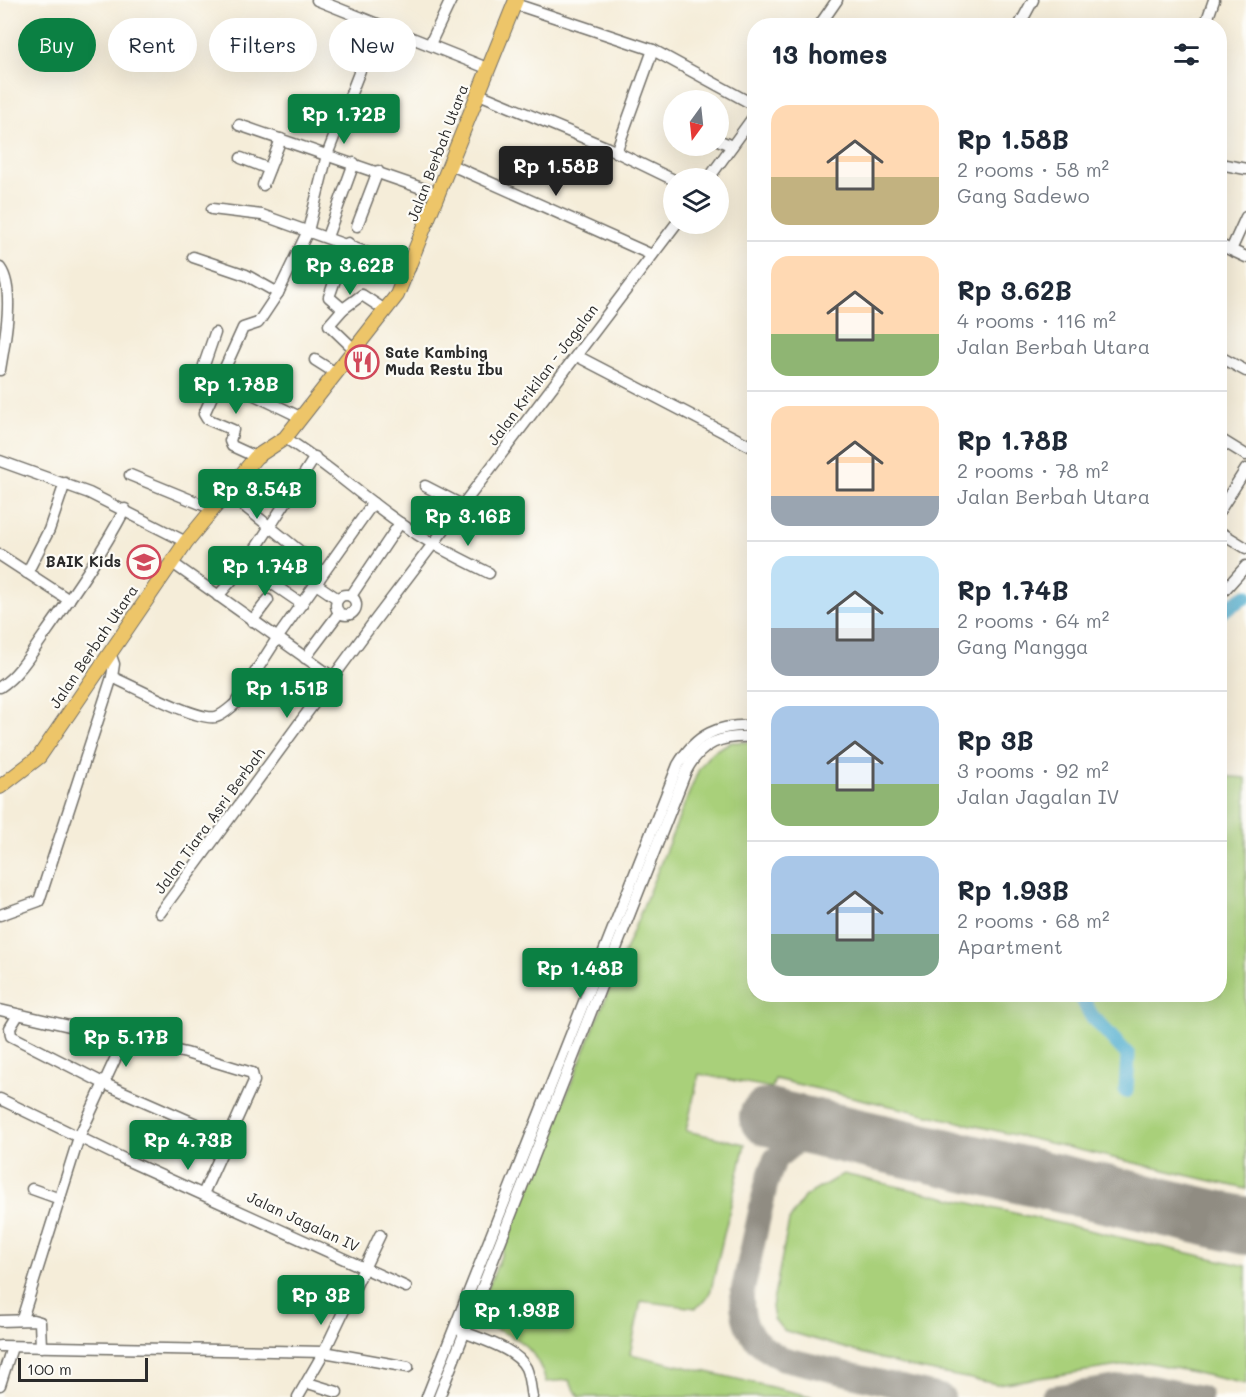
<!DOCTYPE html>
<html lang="en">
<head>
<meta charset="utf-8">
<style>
  body { margin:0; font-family:Mali,sans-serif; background:#f6f6f7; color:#1f2937; height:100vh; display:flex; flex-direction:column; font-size:22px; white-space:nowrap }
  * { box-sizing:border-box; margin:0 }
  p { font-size:20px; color:#747a83 }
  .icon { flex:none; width:33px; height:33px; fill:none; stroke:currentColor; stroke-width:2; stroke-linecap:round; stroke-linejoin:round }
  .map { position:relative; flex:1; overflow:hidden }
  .sheet { position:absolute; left:747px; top:18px; width:480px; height:984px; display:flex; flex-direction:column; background:#fff; border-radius:24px; box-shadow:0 6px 24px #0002 }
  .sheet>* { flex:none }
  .guide { position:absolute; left:18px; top:18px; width:570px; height:54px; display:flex; gap:12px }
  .needle { width:39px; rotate:195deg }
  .controls { position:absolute; left:663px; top:90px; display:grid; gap:12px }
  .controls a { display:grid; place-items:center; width:66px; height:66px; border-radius:50%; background:#fff; box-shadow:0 6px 24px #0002; font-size:30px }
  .scale { position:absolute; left:18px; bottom:15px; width:130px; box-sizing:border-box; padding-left:6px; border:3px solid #2b2b2b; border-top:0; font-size:16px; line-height:21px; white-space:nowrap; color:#2b2b2b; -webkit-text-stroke:4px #fdfcf7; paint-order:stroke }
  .price { position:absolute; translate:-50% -51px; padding:0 14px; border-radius:6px; background:#0b8043; color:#fff; font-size:20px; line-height:39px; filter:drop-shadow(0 2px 3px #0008) }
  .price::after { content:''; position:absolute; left:50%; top:36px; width:18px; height:14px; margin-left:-9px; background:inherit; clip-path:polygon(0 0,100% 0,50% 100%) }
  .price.current { background:#222; color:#fff }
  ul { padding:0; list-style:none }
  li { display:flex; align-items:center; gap:18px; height:150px; padding:0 24px }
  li+li { border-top:2px solid #e0e1e3 }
  li span { display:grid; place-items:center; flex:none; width:168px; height:120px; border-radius:18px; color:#555 }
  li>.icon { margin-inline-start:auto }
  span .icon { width:72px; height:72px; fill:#fffc; stroke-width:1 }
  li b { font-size:26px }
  h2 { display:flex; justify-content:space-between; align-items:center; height:72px; padding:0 24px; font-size:26px }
  .pill { padding:0 21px; border-radius:27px; background:#fff; box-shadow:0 6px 24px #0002; font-size:21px; line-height:54px }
  .pill.current { background:#0b8043; color:#fff }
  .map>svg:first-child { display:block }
  .green { fill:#a9d07a; stroke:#6a7e52; stroke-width:1.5 }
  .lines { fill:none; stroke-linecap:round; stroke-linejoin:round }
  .river { stroke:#51aecf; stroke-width:15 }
  .taxiway { stroke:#908c82; stroke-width:24 }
  .runway { stroke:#908c82; stroke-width:58 }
  .minor-casing { stroke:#726f68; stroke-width:13 }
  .major-casing { stroke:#726f68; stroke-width:16 }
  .minor { stroke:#fff; stroke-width:10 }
  .major { stroke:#edc569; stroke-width:14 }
  .labels { text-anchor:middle; stroke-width:4.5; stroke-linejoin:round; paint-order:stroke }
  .street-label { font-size:15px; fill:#2b2b2b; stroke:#fdfcf7 }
  .poi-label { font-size:15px; font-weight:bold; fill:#2b2b2b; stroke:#fdfcf7; text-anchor:start }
</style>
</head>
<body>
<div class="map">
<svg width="1246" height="1397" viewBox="0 0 1246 1397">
  <rect width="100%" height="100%" fill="#fdfcf7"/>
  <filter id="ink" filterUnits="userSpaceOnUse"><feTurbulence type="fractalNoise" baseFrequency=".0167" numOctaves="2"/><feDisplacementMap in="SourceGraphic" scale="12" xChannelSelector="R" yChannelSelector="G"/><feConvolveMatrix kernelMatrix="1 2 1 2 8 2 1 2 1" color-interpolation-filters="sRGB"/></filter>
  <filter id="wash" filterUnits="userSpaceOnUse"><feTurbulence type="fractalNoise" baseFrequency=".008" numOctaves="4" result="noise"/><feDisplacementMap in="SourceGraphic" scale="24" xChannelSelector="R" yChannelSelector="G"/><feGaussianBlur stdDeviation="1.35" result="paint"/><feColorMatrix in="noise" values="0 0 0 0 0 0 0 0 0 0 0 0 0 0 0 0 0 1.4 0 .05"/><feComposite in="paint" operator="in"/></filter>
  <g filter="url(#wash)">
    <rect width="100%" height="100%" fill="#f5edd9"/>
    <!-- green -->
    <g class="green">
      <path d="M732 742H754V994H1220V776L1246 778V1189L775 1079 772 1088 699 1074 686 1131 745 1144 711 1290 705 1301 696 1308 641 1301 630 1354 814 1397H579L569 1380 546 1382C534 1340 512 1337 475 1320L698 771C707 755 715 749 732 742Z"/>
      <path d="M843 1174 1246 1266V1384L1147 1362 997 1384 909 1367 783 1330 774 1319 772 1307 789 1221 804 1197Z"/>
    </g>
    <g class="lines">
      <!-- river -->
      <g class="river">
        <path d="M1220 612 1246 596"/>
        <path d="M1080 994 1091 1015 1128 1055 1126 1091"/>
      </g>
      <!-- taxiway -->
      <g class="taxiway">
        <path d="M845 1136 815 1135 796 1142 775 1159 766 1185 742 1294C741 1328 752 1342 781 1358L943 1397"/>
        <path d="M1053 1397 1136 1384 1200 1397"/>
      </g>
      <!-- runway -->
      <path class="runway" d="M768 1117 1246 1226"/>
    </g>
  </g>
  <g filter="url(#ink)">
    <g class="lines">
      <!-- minor casing -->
      <g class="minor-casing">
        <g id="minor">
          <path d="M317 0 487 68"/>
          <path d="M515 4 653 50 754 105"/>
          <path d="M819 26 837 0"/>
          <path d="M1019 26 1033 0"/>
          <path d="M1205 26 1214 0"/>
          <path d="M430 44 451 0"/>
          <path d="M479 94 606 147 674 180"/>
          <path d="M239 125 439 194"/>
          <path d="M718 140 732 146"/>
          <path d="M616 152 653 50"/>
          <path d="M241 158 269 169"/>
          <path d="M449 164 652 255"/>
          <path d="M1220 164 1246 169"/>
          <path d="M709 178 754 116"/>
          <path d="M263 185 281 139"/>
          <path d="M212 209 262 215 410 268"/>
          <path d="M357 226 378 171"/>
          <path d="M327 237 354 163"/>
          <path d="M348 243 329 297 343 309 329 325 353 348"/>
          <path d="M1220 245 1246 257"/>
          <path d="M1231 250 1246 217"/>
          <path d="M193 257 246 275 278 293"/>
          <path d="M0 268C16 290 4 344 0 370"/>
          <path d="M343 309 362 295 385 310"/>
          <path d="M215 333 204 365 205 371 300 417"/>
          <path d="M577 356 754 448"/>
          <path d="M1220 357 1246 371"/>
          <path d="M315 360 334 372"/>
          <path d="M285 438C326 463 361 496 400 523 428 543 459 558 489 573"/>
          <path d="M1220 439 1246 455"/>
          <path d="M256 457 232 446 230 441 233 430 207 419 204 414 243 328 258 323 278 293 308 231 327 155 378 24"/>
          <path d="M0 461 89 493 186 542"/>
          <path d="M130 475 213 509"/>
          <path d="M425 486 464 506"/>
          <path d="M228 493 302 553 319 580"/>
          <path d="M1220 510 1246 469"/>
          <path d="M1220 532 1246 548"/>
          <path d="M0 555 69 600"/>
          <path d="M171 562 334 678"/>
          <path d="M245 565 302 604"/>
          <path d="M27 573 49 530 65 483"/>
          <path d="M316 584 338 599"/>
          <circle cx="346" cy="605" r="10"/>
          <path d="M1220 595 1246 566"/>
          <path d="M218 596 245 565 315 457"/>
          <path d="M351 596 400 523"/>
          <path d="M252 621 268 600"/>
          <path d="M305 658 339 613"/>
          <path d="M112 677C133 686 196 721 216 717 223 715 229 709 235 704L278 637 373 503"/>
          <path d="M0 687C19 675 32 652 45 634 74 593 102 553 125 509"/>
          <path d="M160 913 373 623 676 224"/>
          <path d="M0 915 39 901 112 677 114 664 110 653"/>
          <path d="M0 1010 186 1053 252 1073 254 1081 203 1194"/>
          <path d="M18 1015 10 1028 11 1036 103 1083 228 1138"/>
          <path d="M0 1099 122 1158 406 1287"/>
          <path d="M32 1189 60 1199"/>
          <path d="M22 1319 79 1137 124 1040"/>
          <path d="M0 1321 33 1320 40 1322 41 1347"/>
          <path d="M459 1330C479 1339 516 1348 526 1368 530 1377 530 1388 532 1397"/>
          <path d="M0 1346 324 1352 408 1367"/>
          <path d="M308 1383 337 1392"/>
          <path d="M0 1385 12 1347"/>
          <path d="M298 1397 324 1352 380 1235"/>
          <path d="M427 1397 678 765C696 734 719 724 754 726"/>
          <path d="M439 1397 686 771C701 742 722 735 754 737"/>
        </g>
      </g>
      <!-- major casing -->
      <g class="major-casing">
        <path id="major" d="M0 787 39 757 186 542 256 457 285 438 397 295 516 0"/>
      </g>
      <!-- minor -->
      <use href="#minor" class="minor"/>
      <!-- major -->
      <use href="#major" class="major"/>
    </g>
  </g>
  <!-- icons -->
  <defs>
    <g id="restaurant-ring" transform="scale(1.725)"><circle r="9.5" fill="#fdfcf7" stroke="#d1495b" stroke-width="1.5"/><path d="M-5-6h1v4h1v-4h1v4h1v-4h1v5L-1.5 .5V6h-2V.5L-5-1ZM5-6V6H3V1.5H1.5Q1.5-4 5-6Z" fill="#d1495b"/></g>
    <g id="school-ring" transform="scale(1.725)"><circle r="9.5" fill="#fdfcf7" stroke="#d1495b" stroke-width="1.5"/><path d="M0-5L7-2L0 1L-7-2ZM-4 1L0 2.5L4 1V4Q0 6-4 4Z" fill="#d1495b"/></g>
  </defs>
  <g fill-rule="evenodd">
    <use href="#restaurant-ring" x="362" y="362"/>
    <use href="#school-ring" x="144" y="562"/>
  </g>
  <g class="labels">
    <!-- street labels -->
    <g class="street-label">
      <text transform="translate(438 153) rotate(-69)" y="5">Jalan Berbah Utara</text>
      <text transform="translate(543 375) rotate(-53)" y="5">Jalan Krikilan - Jagalan</text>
      <text transform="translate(94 647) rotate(-56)" y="5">Jalan Berbah Utara</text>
      <text transform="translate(210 821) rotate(-54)" y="5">Jalan Tiara Asri Berbah</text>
      <text transform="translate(303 1222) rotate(25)" y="5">Jalan Jagalan IV</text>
    </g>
    <!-- poi labels -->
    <g class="poi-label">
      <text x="385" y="358">Sate Kambing<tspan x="385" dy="17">Muda Restu Ibu</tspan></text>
      <text x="121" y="567" text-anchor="end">BAIK Kids</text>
    </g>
  </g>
</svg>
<div class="controls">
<a><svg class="needle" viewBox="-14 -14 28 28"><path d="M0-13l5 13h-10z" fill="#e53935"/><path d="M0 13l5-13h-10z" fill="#747a83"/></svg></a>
<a><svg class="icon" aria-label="layers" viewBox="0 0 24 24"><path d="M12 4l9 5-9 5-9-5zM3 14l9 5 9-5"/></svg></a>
</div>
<div class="scale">100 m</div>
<b class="price" style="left:344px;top:145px">Rp 1.72B</b>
<b class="price current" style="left:556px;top:197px">Rp 1.58B</b>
<b class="price" style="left:350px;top:296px">Rp 3.62B</b>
<b class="price" style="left:236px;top:415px">Rp 1.78B</b>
<b class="price" style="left:257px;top:520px">Rp 3.54B</b>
<b class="price" style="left:468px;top:547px">Rp 3.16B</b>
<b class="price" style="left:265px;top:597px">Rp 1.74B</b>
<b class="price" style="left:287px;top:719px">Rp 1.51B</b>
<b class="price" style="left:580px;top:999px">Rp 1.48B</b>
<b class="price" style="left:126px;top:1068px">Rp 5.17B</b>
<b class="price" style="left:188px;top:1171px">Rp 4.73B</b>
<b class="price" style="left:321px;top:1326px">Rp 3B</b>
<b class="price" style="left:517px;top:1341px">Rp 1.93B</b>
<div class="guide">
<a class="pill current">Buy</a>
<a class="pill">Rent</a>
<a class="pill">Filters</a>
<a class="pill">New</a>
</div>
<section class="sheet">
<h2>13 homes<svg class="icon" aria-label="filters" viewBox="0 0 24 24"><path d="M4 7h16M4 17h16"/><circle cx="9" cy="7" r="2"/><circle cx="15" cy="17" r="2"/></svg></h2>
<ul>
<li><span style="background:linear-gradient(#ffd9b3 60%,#c2b280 0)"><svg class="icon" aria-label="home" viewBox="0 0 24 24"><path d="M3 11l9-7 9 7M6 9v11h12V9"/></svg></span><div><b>Rp 1.58B</b><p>2 rooms · 58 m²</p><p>Gang Sadewo</p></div></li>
<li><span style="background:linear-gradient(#ffd9b3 65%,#8fb573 0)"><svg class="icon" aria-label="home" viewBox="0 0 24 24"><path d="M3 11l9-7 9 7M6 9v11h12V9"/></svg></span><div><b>Rp 3.62B</b><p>4 rooms · 116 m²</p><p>Jalan Berbah Utara</p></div></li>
<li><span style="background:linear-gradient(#ffd9b3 75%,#9aa5b1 0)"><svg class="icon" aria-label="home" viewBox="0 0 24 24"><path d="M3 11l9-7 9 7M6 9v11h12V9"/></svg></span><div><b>Rp 1.78B</b><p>2 rooms · 78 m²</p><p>Jalan Berbah Utara</p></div></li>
<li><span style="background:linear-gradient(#bfe0f5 60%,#9aa5b1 0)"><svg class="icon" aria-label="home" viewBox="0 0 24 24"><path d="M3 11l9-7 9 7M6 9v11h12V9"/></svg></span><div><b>Rp 1.74B</b><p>2 rooms · 64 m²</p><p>Gang Mangga</p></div></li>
<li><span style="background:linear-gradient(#a9c7e8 65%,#8fb573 0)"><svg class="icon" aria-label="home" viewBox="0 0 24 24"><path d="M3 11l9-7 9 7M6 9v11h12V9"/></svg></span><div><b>Rp 3B</b><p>3 rooms · 92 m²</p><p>Jalan Jagalan IV</p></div></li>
<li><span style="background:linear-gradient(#a9c7e8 65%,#7fa58c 0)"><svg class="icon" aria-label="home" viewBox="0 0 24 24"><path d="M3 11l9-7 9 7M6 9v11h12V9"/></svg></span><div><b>Rp 1.93B</b><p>2 rooms · 68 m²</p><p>Apartment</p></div></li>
</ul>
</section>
</div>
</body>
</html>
